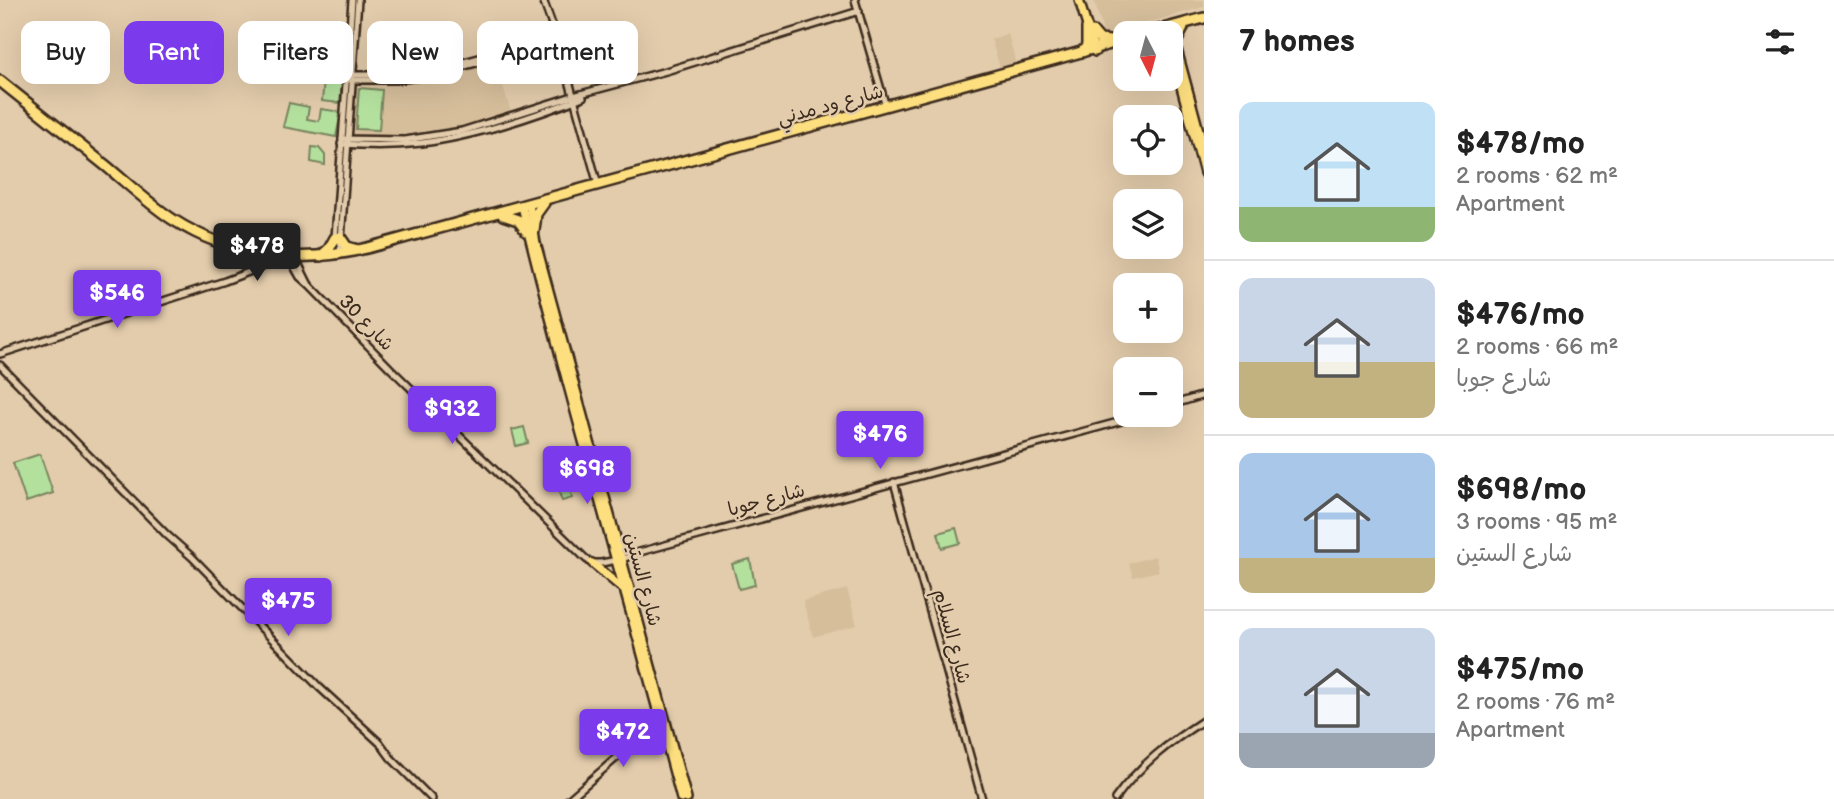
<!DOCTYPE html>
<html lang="en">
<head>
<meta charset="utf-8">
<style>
  body { margin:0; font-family:"Balsamiq Sans","Playpen Sans Arabic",sans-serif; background:#f6f6f6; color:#222; height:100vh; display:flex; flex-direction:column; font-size:26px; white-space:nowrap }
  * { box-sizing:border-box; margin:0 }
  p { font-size:23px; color:#767676 }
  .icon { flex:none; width:38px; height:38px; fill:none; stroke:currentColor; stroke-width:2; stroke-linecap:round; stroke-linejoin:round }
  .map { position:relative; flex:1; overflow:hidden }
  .details { display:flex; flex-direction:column; background:#fff; width:630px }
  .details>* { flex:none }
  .top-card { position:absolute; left:21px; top:21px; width:665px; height:63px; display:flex; gap:14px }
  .needle { width:46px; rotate:174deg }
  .tools { position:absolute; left:1113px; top:21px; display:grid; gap:14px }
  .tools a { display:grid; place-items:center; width:70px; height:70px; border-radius:14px; background:#fff; box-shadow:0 7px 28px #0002; font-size:35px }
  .price { position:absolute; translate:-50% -60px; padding:0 16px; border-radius:7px; background:#7c3aed; color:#fff; font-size:23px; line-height:46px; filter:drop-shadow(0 2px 4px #0008) }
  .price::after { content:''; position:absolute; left:50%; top:42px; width:21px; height:16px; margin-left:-10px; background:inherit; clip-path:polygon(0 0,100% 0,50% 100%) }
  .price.on { background:#222; color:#fff }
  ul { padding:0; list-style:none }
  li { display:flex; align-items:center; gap:21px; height:175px; padding:0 35px }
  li+li { border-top:2px solid #e0e0e0 }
  li span { display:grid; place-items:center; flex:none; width:196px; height:140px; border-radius:14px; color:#555 }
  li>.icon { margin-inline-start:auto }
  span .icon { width:84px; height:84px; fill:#fffc; stroke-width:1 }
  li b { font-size:30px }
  h2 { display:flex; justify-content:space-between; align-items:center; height:84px; padding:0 35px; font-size:30px }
  .chip { padding:0 24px; border-radius:14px; background:#fff; box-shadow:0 7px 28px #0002; font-size:24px; line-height:63px }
  .chip.on { background:#7c3aed; color:#fff }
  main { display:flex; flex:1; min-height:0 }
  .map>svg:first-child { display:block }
  .built { fill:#d6be9b }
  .green { fill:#b4e09e; stroke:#78855e; stroke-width:2 }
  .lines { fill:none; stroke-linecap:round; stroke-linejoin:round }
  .minor-casing { stroke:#3b2a1e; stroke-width:10 }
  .major-casing { stroke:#3b2a1e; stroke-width:12 }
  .highway-casing { stroke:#3b2a1e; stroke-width:14 }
  .minor { stroke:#e3ccac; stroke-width:5 }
  .major { stroke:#fedf80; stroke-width:7 }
  .highway { stroke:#fedf80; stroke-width:9 }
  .labels { text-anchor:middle; stroke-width:5; stroke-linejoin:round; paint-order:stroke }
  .street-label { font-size:19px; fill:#3b2a1e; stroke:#e3ccac }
</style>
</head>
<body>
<main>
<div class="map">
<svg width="1204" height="799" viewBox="0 0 1204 799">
  <rect width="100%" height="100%" fill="#e3ccac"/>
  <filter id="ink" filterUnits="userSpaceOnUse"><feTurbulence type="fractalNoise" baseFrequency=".0143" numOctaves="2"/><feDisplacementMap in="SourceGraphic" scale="14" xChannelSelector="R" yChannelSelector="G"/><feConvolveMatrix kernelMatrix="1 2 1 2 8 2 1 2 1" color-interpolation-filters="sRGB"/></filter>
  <g filter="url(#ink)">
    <!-- built -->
    <g class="built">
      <path d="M1094 0H1204V7L1104 35Z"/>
      <path d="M1008 34 1017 66 1001 71 991 39Z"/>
      <path d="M495 61 512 115 439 135 409 139 350 138 353 82 398 83 408 82 428 79Z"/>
      <path d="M1155 556 1159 571 1133 577 1129 563Z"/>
      <path d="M847 589 857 625 813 637 803 601Z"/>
    </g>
    <!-- green -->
    <g class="green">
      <path d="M324 80 342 82 340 103 322 101Z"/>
      <path d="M359 88 382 90 379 130 356 129Z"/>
      <path d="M289 103 309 107 307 119 319 121 321 109 341 112 336 137 283 127Z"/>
      <path d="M312 147 319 148 325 155V165L311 162Z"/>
      <path d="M524 427 528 443 516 446 512 430Z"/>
      <path d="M40 454 53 493 26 502 13 463Z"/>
      <path d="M569 482 572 498 562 501 557 486Z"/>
      <path d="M956 528 960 543 942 548 938 533Z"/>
      <path d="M750 559 755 585 739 589 732 564Z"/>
    </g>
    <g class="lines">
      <!-- minor casing -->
      <g class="minor-casing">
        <g id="minor">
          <path d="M543 0 558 41 598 185"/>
          <path d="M855 0 886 107"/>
          <path d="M351 75H401L430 71 554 38"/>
          <path d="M349 80H396L428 76 558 41"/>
          <path d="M342 139 405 140 462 131 573 96 666 71 859 11"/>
          <path d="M341 144C368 146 396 146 422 143 472 137 536 116 583 97"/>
          <path d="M335 238 352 0"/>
          <path d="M340 254 358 0"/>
          <path d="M291 261 300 277 309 285 390 368 586 559 592 563H601L623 559 636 553 1144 415"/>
          <path d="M297 261 309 285"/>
          <path d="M0 354 225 281 280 260"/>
          <path d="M0 365 167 535 192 557 319 687 380 743 391 758 432 799"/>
          <path d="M1171 405 1204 395"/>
          <path d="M894 482 982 799"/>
          <path d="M569 799 659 721"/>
          <path d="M1115 799C1139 765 1170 742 1204 720"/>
        </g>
      </g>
      <!-- major casing -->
      <g class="major-casing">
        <g id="major">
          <path d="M1079 0 1095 52"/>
          <path d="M1171 27 1204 149"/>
          <path d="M1171 49 1204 173"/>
          <path d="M529 204 536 243 687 799"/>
          <path d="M522 206C570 405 629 601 681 799"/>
          <path d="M592 563 623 589"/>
        </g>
      </g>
      <!-- highway casing -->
      <g class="highway-casing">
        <g id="highway">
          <path d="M1093 32 1100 40 1110 41"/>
          <path d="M1148 33 1204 18"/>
          <path d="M1176 42 1183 28"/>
          <path d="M1082 52 1087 46V28"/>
          <path d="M0 81C35 109 70 137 105 165 127 183 148 203 172 219 231 257 299 265 367 248L1125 40"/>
          <path d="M503 215 518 220 527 232"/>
          <path d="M534 231 536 214 544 203"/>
          <path d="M340 237 347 247 358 250"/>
          <path d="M321 256 329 249 335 238"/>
        </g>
      </g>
      <!-- minor -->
      <use href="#minor" class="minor"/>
      <!-- major -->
      <use href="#major" class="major"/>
      <!-- highway -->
      <use href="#highway" class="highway"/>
    </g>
  </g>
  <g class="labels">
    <!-- street labels -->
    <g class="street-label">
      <text transform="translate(830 104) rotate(-15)" y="7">شارع ود مدني</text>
      <text transform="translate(367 322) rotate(46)" y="7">شارع 30</text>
      <text transform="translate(766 499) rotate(-15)" y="7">شارع جوبا</text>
      <text transform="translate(644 579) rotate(75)" y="7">شارع الستين</text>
      <text transform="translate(953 636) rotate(75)" y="7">شارع السلام</text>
    </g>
  </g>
</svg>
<div class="tools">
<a><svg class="needle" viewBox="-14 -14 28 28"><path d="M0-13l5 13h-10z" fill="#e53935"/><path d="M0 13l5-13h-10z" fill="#767676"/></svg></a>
<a><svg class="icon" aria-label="locate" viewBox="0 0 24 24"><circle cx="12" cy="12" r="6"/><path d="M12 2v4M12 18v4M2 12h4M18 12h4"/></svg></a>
<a><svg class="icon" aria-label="layers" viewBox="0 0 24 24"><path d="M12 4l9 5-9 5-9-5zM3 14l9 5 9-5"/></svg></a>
<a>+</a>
<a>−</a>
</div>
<b class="price on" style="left:257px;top:283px">$478</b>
<b class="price" style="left:117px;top:330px">$546</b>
<b class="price" style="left:452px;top:446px">$932</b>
<b class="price" style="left:880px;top:471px">$476</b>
<b class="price" style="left:587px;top:506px">$698</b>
<b class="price" style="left:288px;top:638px">$475</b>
<b class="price" style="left:623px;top:769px">$472</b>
<div class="top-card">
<a class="chip">Buy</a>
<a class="chip on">Rent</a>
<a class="chip">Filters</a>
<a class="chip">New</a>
<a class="chip">Apartment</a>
</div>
</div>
<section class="details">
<h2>7 homes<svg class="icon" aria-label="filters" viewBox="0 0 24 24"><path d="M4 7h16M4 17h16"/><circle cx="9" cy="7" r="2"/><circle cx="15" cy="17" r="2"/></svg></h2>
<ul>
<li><span style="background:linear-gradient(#bfe0f5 75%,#8fb573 0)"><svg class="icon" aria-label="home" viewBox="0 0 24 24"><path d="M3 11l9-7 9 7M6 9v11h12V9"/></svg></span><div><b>$478/mo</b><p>2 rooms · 62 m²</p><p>Apartment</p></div></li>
<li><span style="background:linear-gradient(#c9d6e8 60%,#c2b280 0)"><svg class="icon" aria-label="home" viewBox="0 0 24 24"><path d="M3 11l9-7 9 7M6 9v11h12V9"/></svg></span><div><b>$476/mo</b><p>2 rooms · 66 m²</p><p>شارع جوبا</p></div></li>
<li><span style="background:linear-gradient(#a9c7e8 75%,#c2b280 0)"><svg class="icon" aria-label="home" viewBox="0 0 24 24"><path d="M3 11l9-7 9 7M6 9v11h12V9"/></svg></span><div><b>$698/mo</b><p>3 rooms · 95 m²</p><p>شارع الستين</p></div></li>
<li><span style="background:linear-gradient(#c9d6e8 75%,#9aa5b1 0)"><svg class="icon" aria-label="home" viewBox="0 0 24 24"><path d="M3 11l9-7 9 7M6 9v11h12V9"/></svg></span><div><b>$475/mo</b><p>2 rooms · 76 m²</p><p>Apartment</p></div></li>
</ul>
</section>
</main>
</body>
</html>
